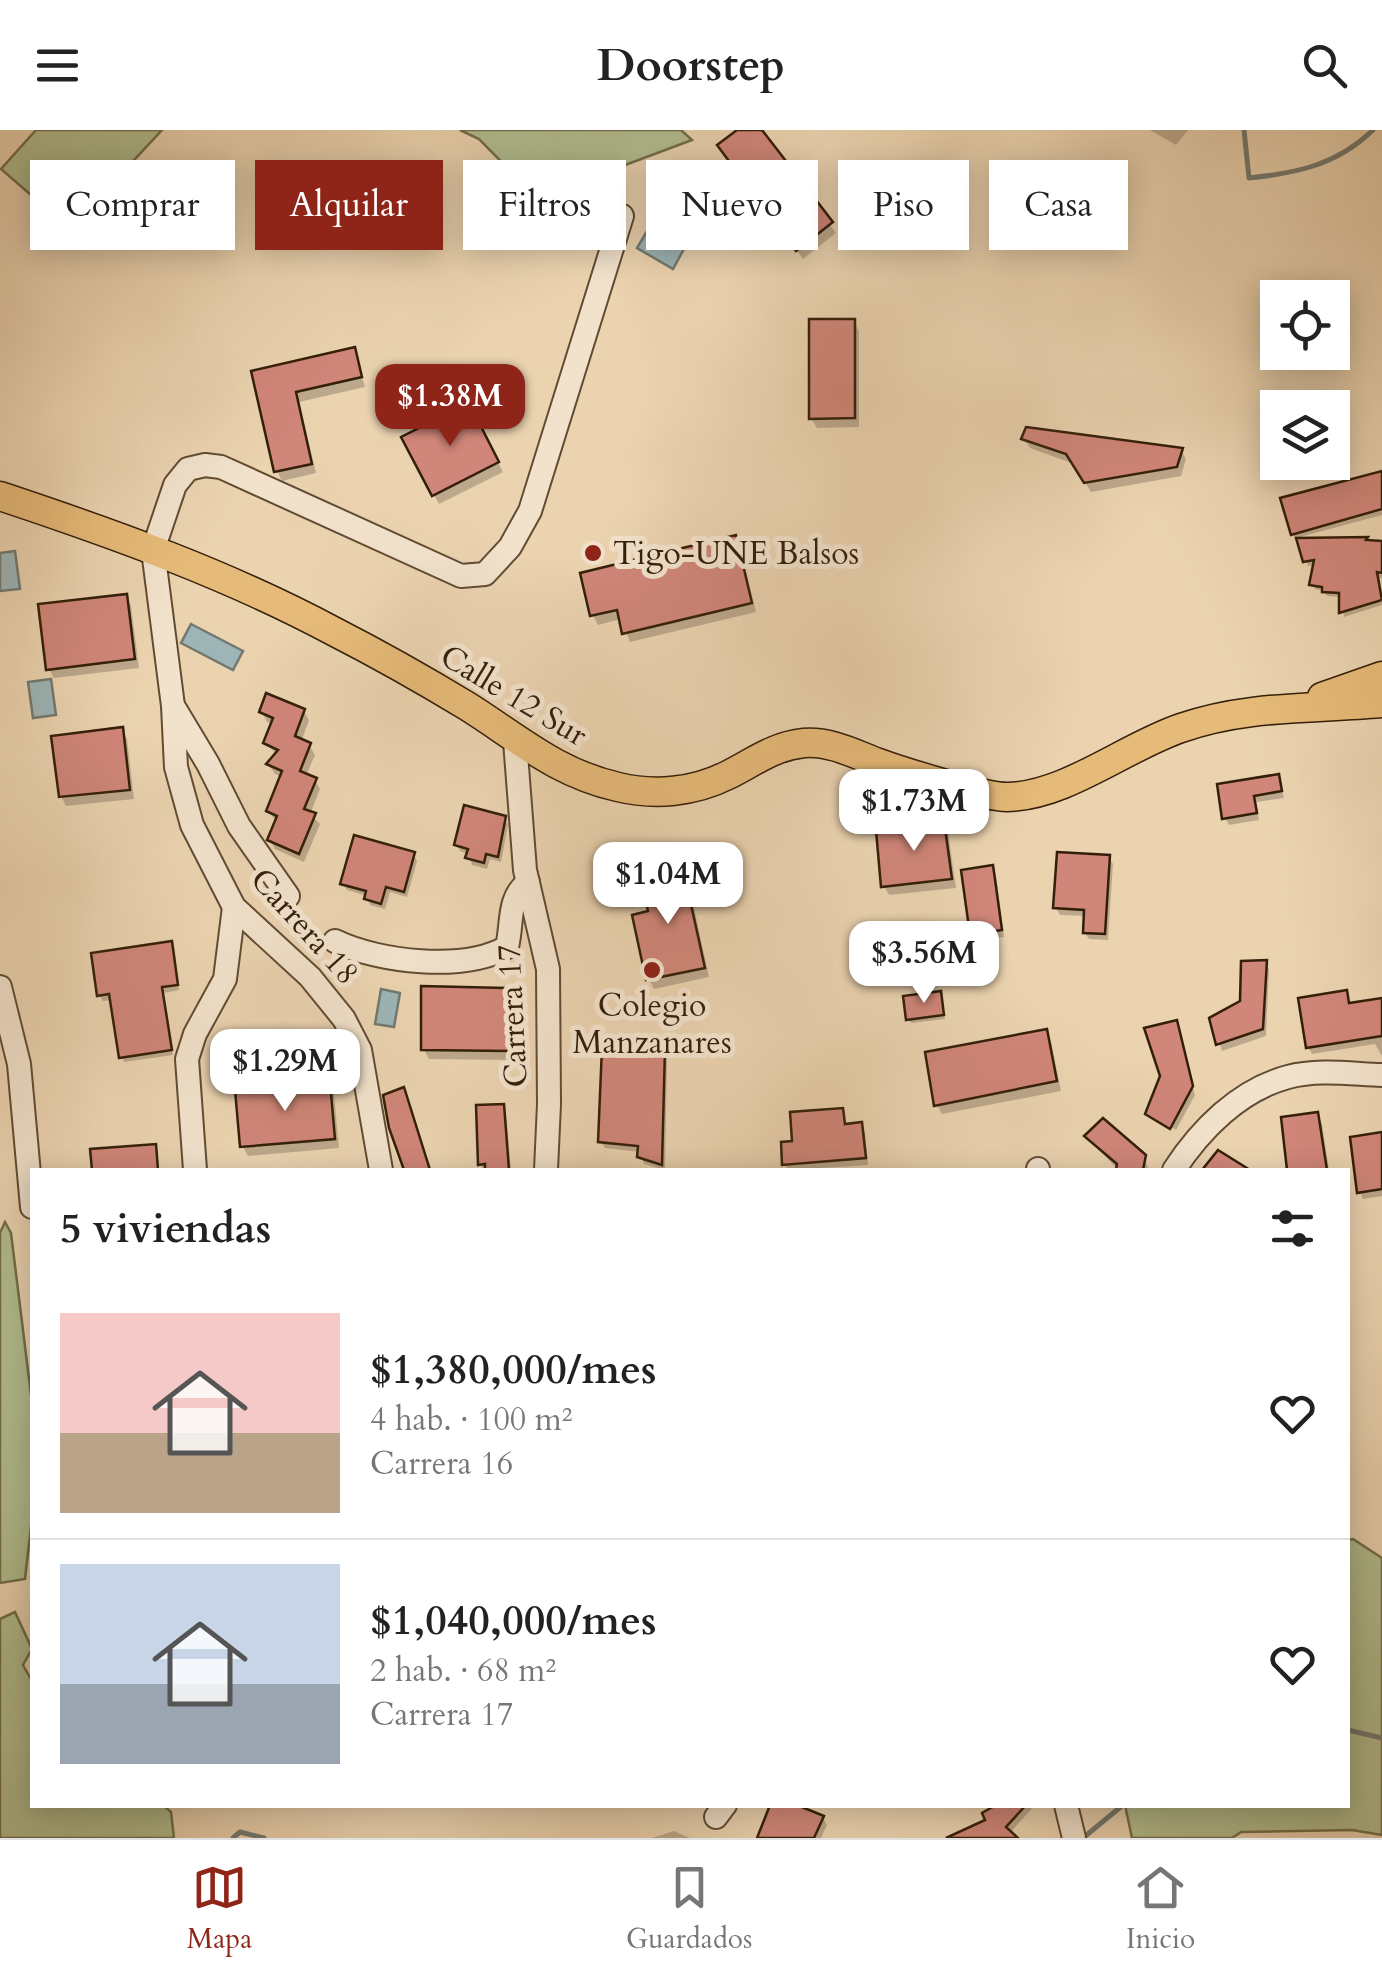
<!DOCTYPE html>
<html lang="es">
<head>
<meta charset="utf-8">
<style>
  body { margin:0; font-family:Cardo,serif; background:#f2f2f2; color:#222; height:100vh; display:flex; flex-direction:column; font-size:38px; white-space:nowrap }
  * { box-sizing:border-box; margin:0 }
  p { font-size:32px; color:#767676 }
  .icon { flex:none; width:55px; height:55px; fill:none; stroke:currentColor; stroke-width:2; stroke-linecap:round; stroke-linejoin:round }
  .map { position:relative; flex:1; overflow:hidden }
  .details { position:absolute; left:30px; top:1038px; width:1320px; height:640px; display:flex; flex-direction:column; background:#fff; border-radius:0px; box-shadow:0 5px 25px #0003 }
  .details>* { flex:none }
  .top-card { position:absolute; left:30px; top:30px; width:1322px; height:90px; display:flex; gap:20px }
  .tools { position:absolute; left:1260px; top:150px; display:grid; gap:20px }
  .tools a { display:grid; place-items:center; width:90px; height:90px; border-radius:0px; background:#fff; box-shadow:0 5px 25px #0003; font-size:50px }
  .price { position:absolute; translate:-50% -85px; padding:0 22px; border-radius:20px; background:#fff; color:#222; font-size:32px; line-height:65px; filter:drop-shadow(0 2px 5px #0008) }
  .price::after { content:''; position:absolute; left:50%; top:60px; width:30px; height:22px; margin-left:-15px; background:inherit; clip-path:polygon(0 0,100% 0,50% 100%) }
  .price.active { background:#8f2418; color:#fff }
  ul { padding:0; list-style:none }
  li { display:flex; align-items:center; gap:30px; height:250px; padding:0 30px }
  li+li { border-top:2px solid #e0e0e0 }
  li span { display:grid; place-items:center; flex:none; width:280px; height:200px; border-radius:0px; color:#555 }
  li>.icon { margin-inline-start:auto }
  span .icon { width:120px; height:120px; fill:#fffc; stroke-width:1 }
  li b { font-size:42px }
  h2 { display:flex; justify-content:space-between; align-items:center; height:120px; padding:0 30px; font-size:42px }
  .pill { padding:0 35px; border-radius:0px; background:#fff; box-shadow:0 5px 25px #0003; font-size:35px; line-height:90px }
  .pill.active { background:#8f2418; color:#fff }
  header { display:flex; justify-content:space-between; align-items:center; height:130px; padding:0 30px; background:#fff; font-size:45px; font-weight:700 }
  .menu { display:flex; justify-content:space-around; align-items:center; height:140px; border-top:2px solid #e0e0e0; background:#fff; font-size:28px; color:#767676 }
  .menu a { display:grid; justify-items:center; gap:5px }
  .menu .active { color:#8f2418 }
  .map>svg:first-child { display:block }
  .green { fill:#b2be90; stroke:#726e4c; stroke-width:2.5 }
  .water { fill:#9db5b7; stroke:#737971; stroke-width:2.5 }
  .shadow { fill:#0003 }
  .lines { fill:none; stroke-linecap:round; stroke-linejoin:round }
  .stream { stroke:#737971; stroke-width:5 }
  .building { fill:#d08679; stroke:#331f09; stroke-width:2.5 }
  .minor-casing { stroke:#614c33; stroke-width:26 }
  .major-casing { stroke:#331f09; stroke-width:31 }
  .minor { stroke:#f2e2cc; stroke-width:22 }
  .major { stroke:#e6ba78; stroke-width:28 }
  .poi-dot { fill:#8f2418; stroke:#f2e2cc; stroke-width:4 }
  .labels { text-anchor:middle; stroke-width:10; stroke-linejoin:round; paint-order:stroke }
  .poi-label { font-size:32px; fill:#331f09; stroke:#f2e2cc; text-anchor:start }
  .street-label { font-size:32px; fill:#331f09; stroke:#f2e2cc }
</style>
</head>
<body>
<header><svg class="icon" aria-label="menu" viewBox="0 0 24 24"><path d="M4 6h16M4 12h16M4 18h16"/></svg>Doorstep<svg class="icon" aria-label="search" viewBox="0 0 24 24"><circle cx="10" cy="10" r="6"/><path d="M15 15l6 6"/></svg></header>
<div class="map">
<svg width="1382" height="1708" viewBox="0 0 1382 1708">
  <rect width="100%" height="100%" fill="#ebd3b0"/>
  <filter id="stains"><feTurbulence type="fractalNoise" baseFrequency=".002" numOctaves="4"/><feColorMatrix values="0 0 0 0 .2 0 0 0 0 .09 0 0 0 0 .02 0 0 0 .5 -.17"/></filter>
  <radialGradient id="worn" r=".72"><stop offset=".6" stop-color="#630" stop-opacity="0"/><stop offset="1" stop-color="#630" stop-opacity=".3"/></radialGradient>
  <!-- green -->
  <g class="green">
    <path d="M36 0H162L70 99 1 39Z"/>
    <path d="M460 0H681L692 10 537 68 479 9Z"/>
    <path d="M5 1092 11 1103 32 1273V1388L25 1449 0 1453V1103Z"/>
    <path d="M1353 1409 1382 1428V1705L1352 1700 1241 1702 1232 1708H1132L1125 1675H1348V1410Z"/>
    <path d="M15 1482 32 1519 23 1535 32 1551V1675H163L171 1682 174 1708H0V1489Z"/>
  </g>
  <!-- water -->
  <g class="water">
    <path d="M650 96 685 117 673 139 637 118Z"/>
    <path d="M15 421 20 459 0 461V423Z"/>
    <path d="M191 494 243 521 233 540 181 513Z"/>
    <path d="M51 549 56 585 33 588 28 552Z"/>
    <path d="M381 859 400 863 394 897 375 894Z"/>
  </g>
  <!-- shadow -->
  <g class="shadow">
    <path d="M741 0H759L836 103 803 129 726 25Z"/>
    <path d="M1150 0H1188L1176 15Z"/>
    <path d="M854 192 859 201V297L817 298 811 288Z"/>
    <path d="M354 220 365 257 299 272 316 343 282 351 277 341 254 243Z"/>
    <path d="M468 276 503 342 439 374 434 365Z"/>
    <path d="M1024 309 1181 320 1186 329 1181 346 1091 362 1074 334 1030 318Z"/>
    <path d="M1382 344V385L1296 408 1293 404Z"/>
    <path d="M735 408 740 417 756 482 630 512 621 489 598 495 593 485Z"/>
    <path d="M1299 410H1366L1382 414V448H1379L1382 475 1344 487 1342 467 1327 466 1324 461 1315 459 1312 454 1315 435 1308 436Z"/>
    <path d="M126 467 131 476 139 538 54 548 49 539Z"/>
    <path d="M304 581 309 590 301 612 309 615 315 625 306 646 315 650 320 659 310 684 320 694 304 732 275 719 270 710 277 692 268 681 282 647 275 644 269 635 277 625 266 613 274 594 267 592 262 582Z"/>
    <path d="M122 600 127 609 134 669 66 676 61 666Z"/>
    <path d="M1278 646 1284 668 1256 672 1259 690 1229 695 1225 688Z"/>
    <path d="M504 688 508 695 501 732 490 729 487 739 472 735 469 724 460 721 456 714Z"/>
    <path d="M942 693 948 702 956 758 889 765 884 756Z"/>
    <path d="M413 724 417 731 407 767 390 762 385 779 370 775 367 766 347 760 343 753Z"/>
    <path d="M1109 728 1113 734 1108 810 1089 809 1085 803 1086 786 1060 785 1056 778Z"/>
    <path d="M992 738 996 745 1004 807 976 811 972 804Z"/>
    <path d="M682 741 688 750 709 847 654 859 649 850 635 786 651 783Z"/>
    <path d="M170 814 179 860 163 863 173 925 124 932 112 870 103 871 99 865Z"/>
    <path d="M1265 832 1269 839 1266 906 1222 921 1212 889 1242 873Z"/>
    <path d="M505 860 511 870 513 930 429 929 424 920Z"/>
    <path d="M1346 863 1350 876 1382 871V926L1375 914 1312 924 1308 917Z"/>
    <path d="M940 864 945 889 911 893 909 889Z"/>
    <path d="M1176 893 1195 965 1176 1000 1149 984 1163 946Z"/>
    <path d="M1045 902 1051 912 1061 961 942 984 937 975Z"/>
    <path d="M663 921 667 928 665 1040 644 1034 640 1022 605 1018 601 1012 642 925Z"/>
    <path d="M329 954 334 964 339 1018 248 1026 243 1017Z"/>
    <path d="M503 977 506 983 511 1040H484L480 1034Z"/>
    <path d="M842 980 847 996 861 995 865 1002 868 1035 788 1040 785 1034 795 1013Z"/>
    <path d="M1317 984 1322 994 1329 1040H1290Z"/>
    <path d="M1382 1004V1066L1363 1069 1360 1062Z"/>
    <path d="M1087 1007 1144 1027 1149 1040H1118Z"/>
    <path d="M773 1675H791L823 1688 827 1695 821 1708H760Z"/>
    <path d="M999 1675 1034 1676 1009 1704 1014 1708H967L989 1692Z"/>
    <path d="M674 1701 690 1708H652Z"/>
  </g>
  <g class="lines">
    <!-- stream -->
    <g class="stream">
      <path d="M1244 0 1249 48C1297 43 1337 35 1373 0"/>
      <path d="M1348 1600 1382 1608"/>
      <path d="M233 1708 240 1702 264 1708"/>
      <path d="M1083 1708 1123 1675"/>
    </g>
  </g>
  <!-- building -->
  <g class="building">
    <path d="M737 0H762L833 92 796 121 717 15Z"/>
    <path d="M809 189H855V288L809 289Z"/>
    <path d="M355 217 362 247 296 262 312 334 274 342 251 241Z"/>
    <path d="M469 273 499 332 432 366 401 307Z"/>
    <path d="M1026 297 1183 318 1177 337 1084 353 1066 324 1021 309Z"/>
    <path d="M1382 341V379L1291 405 1280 368Z"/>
    <path d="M736 405 752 473 622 504 617 480 590 486 580 443Z"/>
    <path d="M1368 407 1366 410 1382 411V443L1377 442 1382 470 1339 483V463L1322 462V457L1309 455 1314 430 1303 432 1296 408Z"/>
    <path d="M127 464 135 529 46 540 38 474Z"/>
    <path d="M266 563 305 579 295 606 311 613 300 641 317 648 304 679 316 683 299 724 267 710 277 686 266 681 282 641 266 634 278 620 263 613 273 588 259 582Z"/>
    <path d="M123 597 130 660 59 667 51 606Z"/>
    <path d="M1279 644 1282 661 1254 666 1257 683 1222 689 1217 654Z"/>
    <path d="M464 675 506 686 498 727 486 724 484 733 465 728 468 719 454 715Z"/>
    <path d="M944 690 952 749 881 757 876 700Z"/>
    <path d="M354 705 415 722 404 762 386 757 381 774 364 769 366 761 340 754Z"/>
    <path d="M1057 722 1110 725 1105 804 1083 803 1084 780 1053 778Z"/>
    <path d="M993 735 1002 800 970 805 961 740Z"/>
    <path d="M683 738 705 838 646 850 632 785 648 781 640 747Z"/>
    <path d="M172 811 178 855 162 857 172 920 119 928 109 864 97 866 91 823Z"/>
    <path d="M1267 830 1263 899 1216 915 1209 888 1240 871 1241 831Z"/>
    <path d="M421 856 506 858 509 921 421 920Z"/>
    <path d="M1347 860 1349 873 1382 868V906L1306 918 1298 868Z"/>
    <path d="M941 861 944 885 906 890 903 866Z"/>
    <path d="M1177 890 1193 956 1170 999 1145 984 1160 946 1144 898Z"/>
    <path d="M1047 899 1057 951 934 976 925 922Z"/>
    <path d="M602 917 640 922V918H665L662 1035 637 1027 638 1016 598 1012Z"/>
    <path d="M330 952 335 1009 240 1017 235 960Z"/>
    <path d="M404 957 430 1040H404L389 998 383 965Z"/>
    <path d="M504 974 509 1040H485V1034L478 1035 476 975Z"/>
    <path d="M843 978 845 994 862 992 866 1028 782 1035 781 1012 792 1011 790 982Z"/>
    <path d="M1318 982 1327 1040H1287L1281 987Z"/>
    <path d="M1103 988 1146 1025 1143 1040H1116L1117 1034 1084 1006Z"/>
    <path d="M1382 1002V1059L1357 1063 1350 1007Z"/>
    <path d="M156 1014 158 1040H92L90 1019Z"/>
    <path d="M1218 1020 1250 1040H1202Z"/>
    <path d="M770 1675H797L824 1686 814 1708H757Z"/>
    <path d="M996 1675H1026L1006 1697 1018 1708H946L985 1690 982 1683Z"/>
  </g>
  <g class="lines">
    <!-- minor casing -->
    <g class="minor-casing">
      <g id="minor">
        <path d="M175 579 208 634 239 696 288 766"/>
        <path d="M515 611 525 740 548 839 549 974 546 1040"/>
        <path d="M335 811C378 832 464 842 507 817 513 792 507 769 528 752"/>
        <path d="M0 857 19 934 32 1077"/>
        <path d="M1038 1039V1040"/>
        <path d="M195 1040 187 929 195 904 225 849 234 777"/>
        <path d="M381 1040 360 920 344 889 310 847 234 777 192 695 176 637 173 576 153 420 175 355 188 339 205 335 221 337 461 446 485 444 510 417 530 381 622 86"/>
        <path d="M1174 1040C1200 1000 1239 960 1288 947 1318 939 1351 944 1382 945"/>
        <path d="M1066 1675 1074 1708"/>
        <path d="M716 1687 725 1675"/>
      </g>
    </g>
    <!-- major casing -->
    <g class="major-casing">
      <g id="major">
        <path d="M0 366C114 404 229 445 335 502 380 525 424 550 467 576 518 608 556 643 618 657 655 666 694 662 728 645 754 632 774 616 804 613 829 611 853 623 876 632 900 641 984 667 1007 667 1066 666 1125 617 1181 598 1246 575 1314 579 1382 573"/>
        <path d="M1322 567 1382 546"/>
      </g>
    </g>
    <!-- minor -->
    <use href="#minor" class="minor"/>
    <!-- major -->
    <use href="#major" class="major"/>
  </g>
  <!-- markers -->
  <g class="poi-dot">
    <circle cx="593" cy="423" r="10"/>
    <circle cx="652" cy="840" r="10"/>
  </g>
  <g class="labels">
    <!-- poi labels -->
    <g class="poi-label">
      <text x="613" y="434">Tigo-UNE Balsos</text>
      <text x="652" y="886" text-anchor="middle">Colegio<tspan x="652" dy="37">Manzanares</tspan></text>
    </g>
    <!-- street labels -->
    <g class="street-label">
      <text transform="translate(514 565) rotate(31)" y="11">Calle 12 Sur</text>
      <text transform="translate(305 796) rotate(48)" y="11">Carrera 18</text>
      <text transform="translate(512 886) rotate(-93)" y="11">Carrera 17</text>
    </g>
  </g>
  <rect width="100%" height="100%" filter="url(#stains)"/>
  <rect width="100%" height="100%" fill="url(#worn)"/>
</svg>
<div class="tools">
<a><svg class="icon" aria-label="locate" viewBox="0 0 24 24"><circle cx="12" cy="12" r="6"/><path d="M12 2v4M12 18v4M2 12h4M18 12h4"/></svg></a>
<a><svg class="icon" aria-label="layers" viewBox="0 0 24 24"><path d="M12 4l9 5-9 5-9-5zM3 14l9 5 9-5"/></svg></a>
</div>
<b class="price active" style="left:450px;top:319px">$1.38M</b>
<b class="price" style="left:914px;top:724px">$1.73M</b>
<b class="price" style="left:668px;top:797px">$1.04M</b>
<b class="price" style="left:924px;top:876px">$3.56M</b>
<b class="price" style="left:285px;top:984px">$1.29M</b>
<div class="top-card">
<a class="pill">Comprar</a>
<a class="pill active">Alquilar</a>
<a class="pill">Filtros</a>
<a class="pill">Nuevo</a>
<a class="pill">Piso</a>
<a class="pill">Casa</a>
</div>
<section class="details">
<h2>5 viviendas<svg class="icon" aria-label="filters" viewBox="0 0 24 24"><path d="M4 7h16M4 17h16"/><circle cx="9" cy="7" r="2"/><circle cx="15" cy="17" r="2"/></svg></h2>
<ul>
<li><span style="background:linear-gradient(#f6c9c9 60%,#b9a48a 0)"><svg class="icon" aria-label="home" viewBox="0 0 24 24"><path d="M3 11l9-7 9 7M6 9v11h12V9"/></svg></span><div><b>$1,380,000/mes</b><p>4 hab. · 100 m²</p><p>Carrera 16</p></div><svg class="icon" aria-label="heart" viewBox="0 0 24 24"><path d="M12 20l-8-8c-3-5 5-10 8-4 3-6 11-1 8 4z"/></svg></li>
<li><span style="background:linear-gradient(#c9d6e8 60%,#9aa5b1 0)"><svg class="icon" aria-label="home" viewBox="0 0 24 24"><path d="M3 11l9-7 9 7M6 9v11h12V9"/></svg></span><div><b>$1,040,000/mes</b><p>2 hab. · 68 m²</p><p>Carrera 17</p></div><svg class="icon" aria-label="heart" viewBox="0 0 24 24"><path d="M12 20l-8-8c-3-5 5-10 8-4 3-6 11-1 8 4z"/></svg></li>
</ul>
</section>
</div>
<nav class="menu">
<a class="active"><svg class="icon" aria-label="map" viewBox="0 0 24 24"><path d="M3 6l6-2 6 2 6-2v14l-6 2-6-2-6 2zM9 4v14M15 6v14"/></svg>Mapa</a>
<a><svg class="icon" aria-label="saved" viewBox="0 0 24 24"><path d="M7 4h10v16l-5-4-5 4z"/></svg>Guardados</a>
<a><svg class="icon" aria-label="home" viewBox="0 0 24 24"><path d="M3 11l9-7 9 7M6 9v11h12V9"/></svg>Inicio</a>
</nav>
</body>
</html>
